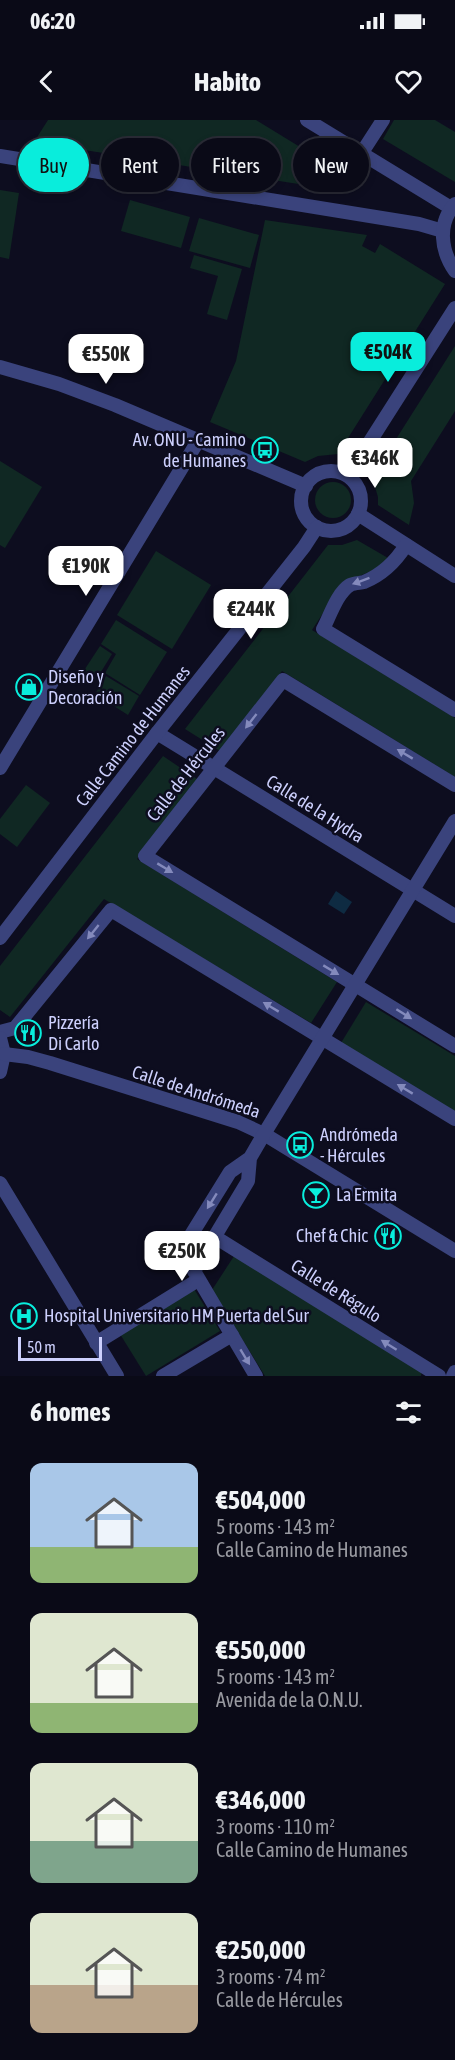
<!DOCTYPE html>
<html lang="en">
<head>
<meta charset="utf-8">
<style>
  body { margin:0; font-family:"Asap Condensed",sans-serif; background:#131320; color:#f1f3f6; height:100vh; display:flex; flex-direction:column; font-size:22px; white-space:nowrap }
  * { box-sizing:border-box; margin:0 }
  p { font-size:20px; color:#999aa1 }
  .icon { flex:none; width:33px; height:33px; fill:none; stroke:currentColor; stroke-width:2; stroke-linecap:round; stroke-linejoin:round }
  .map { position:relative; height:1256px; overflow:hidden }
  .drawer { display:flex; flex-direction:column; background:#0a0a17; flex:1 }
  .drawer>* { flex:none }
  .hud { position:absolute; left:18px; top:18px; width:420px; height:54px; display:flex; gap:12px }
  .scale { position:absolute; left:18px; bottom:15px; width:84px; box-sizing:border-box; padding-left:6px; border:3px solid #cdd0fd; border-top:0; font-size:16px; line-height:21px; white-space:nowrap; color:#cdd0fd; -webkit-text-stroke:4px #0d0d1f; paint-order:stroke }
  .price { position:absolute; translate:-50% -51px; padding:0 14px; border-radius:12px; background:#fff; color:#222; font-size:20px; line-height:39px; filter:drop-shadow(0 2px 3px #0008) }
  .price::after { content:''; position:absolute; left:50%; top:36px; width:18px; height:14px; margin-left:-9px; background:inherit; clip-path:polygon(0 0,100% 0,50% 100%) }
  .price.on { background:#09eddc; color:#111 }
  ul { padding:0; list-style:none }
  li { display:flex; align-items:center; gap:18px; height:150px; padding:0 30px }
  li span { display:grid; place-items:center; flex:none; width:168px; height:120px; border-radius:12px; color:#555 }
  li>.icon { margin-inline-start:auto }
  span .icon { width:72px; height:72px; fill:#fffc; stroke-width:1 }
  li b { font-size:26px }
  h2 { display:flex; justify-content:space-between; align-items:center; height:72px; padding:0 30px; font-size:26px }
  .chip { padding:0 21px; border-radius:27px; background:#0a0a17; box-shadow:0 3px 9px #0003,0 0 0 2px #2a2b36; font-size:21px; line-height:54px }
  .chip.on { background:#09eddc; color:#111 }
  .status { display:flex; justify-content:space-between; align-items:center; height:42px; padding:0 30px; background:#0a0a17; direction:ltr }
  .status svg { height:16px; fill:currentColor }
  header { display:flex; justify-content:space-between; align-items:center; height:78px; padding:0 30px; background:#0a0a17; font-size:27px; font-weight:700 }
  .map>svg:first-child { display:block }
  .green { fill:#102823 }
  .water { fill:#0e2b42 }
  .lines { fill:none; stroke-linecap:round; stroke-linejoin:round }
  .minor { stroke:#3a437c; stroke-width:14 }
  .oneway { fill:#848abc }
  .labels { text-anchor:middle; stroke-width:5; stroke-linejoin:round; paint-order:stroke }
  .poi-label { font-size:18px; fill:#cdd0fd; stroke:#0d0d1f; text-anchor:start }
  .street-label { font-size:18px; fill:#cdd0fd; stroke:#0d0d1f }
</style>
</head>
<body>
<div class="status"><b>06:20</b><svg viewBox="0 0 49 12"><path d="M0 12V9h3v3zM5 12V6h3v6zM10 12V3h3v9zM15 12V0h3v12zM26 1h20v11H26zM47 4h2v5h-2z"/></svg></div>
<header><svg class="icon" aria-label="back" viewBox="0 0 24 24"><path d="M15 5l-7 7 7 7"/></svg>Habito<svg class="icon" aria-label="heart" viewBox="0 0 24 24"><path d="M12 20l-8-8c-3-5 5-10 8-4 3-6 11-1 8 4z"/></svg></header>
<div class="map">
<svg width="455" height="1256" viewBox="0 0 455 1256">
  <rect width="100%" height="100%" fill="#0d0d1f"/>
  <!-- green -->
  <g class="green">
    <path d="M48 0H256L336 49 332 58 347 66 351 58 356 61 349 72 34 22Z"/>
    <path d="M394 0H435L455 12V62L383 19Z"/>
    <path d="M0 70 19 73 9 139 0 137Z"/>
    <path d="M130 80 190 97 181 128 121 111Z"/>
    <path d="M199 98 259 115 250 148 189 131Z"/>
    <path d="M265 100 367 115 362 126 375 133 380 124 445 164 338 334 318 336 305 342 210 302 236 241Z"/>
    <path d="M194 135 242 149 227 200 207 194 218 156 190 148Z"/>
    <path d="M455 226V291L411 361 414 383 409 405 378 385V377L372 357Z"/>
    <path d="M0 341 42 367 5 428 0 425Z"/>
    <circle cx="333" cy="380" r="18"/>
    <path d="M357 420 388 438 374 450 359 456 336 473 312 510 455 598V657L282 551 220 631 185 609 328 425H342Z"/>
    <path d="M156 431 211 465 172 529 117 495Z"/>
    <path d="M116 500 167 532 140 575 105 553 116 534 101 524Z"/>
    <path d="M100 526 112 534 96 560 83 552Z"/>
    <path d="M106 556 139 576 128 595 95 574Z"/>
    <path d="M163 636 197 659 137 739 337 862 311 903 104 779 10 897 0 890V846Z"/>
    <path d="M26 665 50 683 17 727 0 714V699Z"/>
    <path d="M366 882 455 936V993L341 923Z"/>
    <path d="M236 1133 422 1248 421 1256H265L212 1170Z"/>
    <path d="M194 1169 220 1211 146 1256 120 1214Z"/>
  </g>
  <!-- water -->
  <path class="water" d="M336 771 352 782 344 794 328 784Z"/>
  <g class="lines">
    <!-- minor -->
    <g class="minor">
      <path d="M307 0 451 88"/>
      <path d="M361 34 383 0"/>
      <path d="M0 36 419 104 443 111"/>
      <path d="M455 84C437 104 441 131 455 151"/>
      <path d="M0 247 59 264 115 285 306 366"/>
      <circle cx="331" cy="381" r="30"/>
      <path d="M348 356 455 188"/>
      <path d="M358 394 455 456"/>
      <path d="M406 425C396 441 381 455 364 462 360 463 354 463 350 465 337 473 330 496 323 509L455 590"/>
      <path d="M157 613 455 796"/>
      <path d="M0 648 198 321"/>
      <path d="M455 665 283 560 145 736 455 926"/>
      <path d="M0 818 157 613 304 427 317 407"/>
      <path d="M0 912 15 908 111 790 455 999"/>
      <path d="M0 918 4 934 0 952"/>
      <path d="M4 934 28 937 50 943 238 1002 264 1014 455 1131"/>
      <path d="M250 1038 230 1052 191 1115C183 1131 187 1136 194 1151L248 1061 250 1038 264 1014 455 701"/>
      <path d="M0 1063 117 1256"/>
      <path d="M215 1117 439 1256"/>
      <path d="M194 1151 256 1256"/>
      <path d="M96 1223 198 1160"/>
      <path d="M163 1256 232 1215"/>
      <path d="M453 1256 455 1252"/>
    </g>
  </g>
  <!-- one-way arrows -->
  <defs><path id="oneway-solid" d="M-6-.8H1V-3.2L6.5 0L1 3.2V.8H-6Z" transform="scale(1.5)"/></defs>
  <g class="oneway">
    <use href="#oneway-solid" transform="translate(361 461) rotate(160)"/>
    <use href="#oneway-solid" transform="translate(251 601) rotate(128)"/>
    <use href="#oneway-solid" transform="translate(405 634) rotate(-149)"/>
    <use href="#oneway-solid" transform="translate(165 748) rotate(31)"/>
    <use href="#oneway-solid" transform="translate(93 812) rotate(129)"/>
    <use href="#oneway-solid" transform="translate(331 850) rotate(31)"/>
    <use href="#oneway-solid" transform="translate(271 887) rotate(-149)"/>
    <use href="#oneway-solid" transform="translate(404 894) rotate(32)"/>
    <use href="#oneway-solid" transform="translate(405 969) rotate(-149)"/>
    <use href="#oneway-solid" transform="translate(212 1081) rotate(122)"/>
    <use href="#oneway-solid" transform="translate(389 1225) rotate(-148)"/>
    <use href="#oneway-solid" transform="translate(245 1237) rotate(59)"/>
  </g>
  <!-- icons -->
  <defs>
    <g id="bus-ring" transform="scale(1.35)"><circle r="9.5" fill="#0d0d1f" stroke="#09eddc" stroke-width="1.5"/><path d="M-5-6H5V4H4V6H2V4H-2V6H-4V4H-5ZM-3.5-4V0h7V-4ZM-3.5 1.2v1.5H-2V1.2ZM2 1.2v1.5H3.5V1.2Z" fill="#09eddc"/></g>
    <g id="shop-ring" transform="scale(1.35)"><circle r="9.5" fill="#0d0d1f" stroke="#09eddc" stroke-width="1.5"/><path d="M-5-2.5h2.3a2.7 3.5 0 0 1 5.4 0H5L5.5 6h-11ZM-1.5-2.5h3a1.5 2.3 0 0 0-3 0Z" fill="#09eddc"/></g>
    <g id="restaurant-ring" transform="scale(1.35)"><circle r="9.5" fill="#0d0d1f" stroke="#09eddc" stroke-width="1.5"/><path d="M-5-6h1v4h1v-4h1v4h1v-4h1v5L-1.5 .5V6h-2V.5L-5-1ZM5-6V6H3V1.5H1.5Q1.5-4 5-6Z" fill="#09eddc"/></g>
    <g id="bar-ring" transform="scale(1.35)"><circle r="9.5" fill="#0d0d1f" stroke="#09eddc" stroke-width="1.5"/><path d="M-6-5H6L.8 .8V4.5H3.5V6h-7V4.5H-.8V.8Z" fill="#09eddc"/></g>
    <g id="hospital-ring" transform="scale(1.35)"><circle r="9.5" fill="#0d0d1f" stroke="#09eddc" stroke-width="1.5"/><path d="M-5-5h3v3.5h4V-5h3V5h-3V1.5h-4V5h-3Z" fill="#09eddc"/></g>
  </defs>
  <g fill-rule="evenodd">
    <use href="#bus-ring" x="265" y="330"/>
    <use href="#shop-ring" x="29" y="567"/>
    <use href="#restaurant-ring" x="28" y="913"/>
    <use href="#bus-ring" x="300" y="1025"/>
    <use href="#bar-ring" x="316" y="1075"/>
    <use href="#restaurant-ring" x="388" y="1116"/>
    <use href="#hospital-ring" x="24" y="1196"/>
  </g>
  <g class="labels">
    <!-- poi labels -->
    <g class="poi-label">
      <text x="246" y="326" text-anchor="end">Av. ONU - Camino<tspan x="246" dy="21">de Humanes</tspan></text>
      <text x="48" y="563">Diseño y<tspan x="48" dy="21">Decoración</tspan></text>
      <text x="48" y="909">Pizzería<tspan x="48" dy="21">Di Carlo</tspan></text>
      <text x="320" y="1021">Andrómeda<tspan x="320" dy="21">- Hércules</tspan></text>
      <text x="336" y="1081">La Ermita</text>
      <text x="368" y="1122" text-anchor="end">Chef &amp; Chic</text>
      <text x="44" y="1202">Hospital Universitario HM Puerta del Sur</text>
    </g>
    <!-- street labels -->
    <g class="street-label">
      <text transform="translate(133 616) rotate(-52)" y="6">Calle Camino de Humanes</text>
      <text transform="translate(186 654) rotate(-52)" y="6">Calle de Hércules</text>
      <text transform="translate(315 689) rotate(32)" y="6">Calle de la Hydra</text>
      <text transform="translate(196 972) rotate(18)" y="6">Calle de Andrómeda</text>
      <text transform="translate(336 1171) rotate(32)" y="6">Calle de Régulo</text>
    </g>
  </g>
</svg>
<div class="scale">50 m</div>
<b class="price on" style="left:388px;top:263px">€504K</b>
<b class="price" style="left:106px;top:265px">€550K</b>
<b class="price" style="left:375px;top:369px">€346K</b>
<b class="price" style="left:86px;top:477px">€190K</b>
<b class="price" style="left:251px;top:520px">€244K</b>
<b class="price" style="left:182px;top:1162px">€250K</b>
<div class="hud">
<a class="chip on">Buy</a>
<a class="chip">Rent</a>
<a class="chip">Filters</a>
<a class="chip">New</a>
</div>
</div>
<section class="drawer">
<h2>6 homes<svg class="icon" aria-label="filters" viewBox="0 0 24 24"><path d="M4 7h16M4 17h16"/><circle cx="9" cy="7" r="2"/><circle cx="15" cy="17" r="2"/></svg></h2>
<ul>
<li><span style="background:linear-gradient(#a9c7e8 70%,#8fb573 0)"><svg class="icon" aria-label="home" viewBox="0 0 24 24"><path d="M3 11l9-7 9 7M6 9v11h12V9"/></svg></span><div><b>€504,000</b><p>5 rooms · 143 m²</p><p>Calle Camino de Humanes</p></div></li>
<li><span style="background:linear-gradient(#dfe7d0 75%,#8fb573 0)"><svg class="icon" aria-label="home" viewBox="0 0 24 24"><path d="M3 11l9-7 9 7M6 9v11h12V9"/></svg></span><div><b>€550,000</b><p>5 rooms · 143 m²</p><p>Avenida de la O.N.U.</p></div></li>
<li><span style="background:linear-gradient(#dfe7d0 65%,#7fa58c 0)"><svg class="icon" aria-label="home" viewBox="0 0 24 24"><path d="M3 11l9-7 9 7M6 9v11h12V9"/></svg></span><div><b>€346,000</b><p>3 rooms · 110 m²</p><p>Calle Camino de Humanes</p></div></li>
<li><span style="background:linear-gradient(#dfe7d0 60%,#b9a48a 0)"><svg class="icon" aria-label="home" viewBox="0 0 24 24"><path d="M3 11l9-7 9 7M6 9v11h12V9"/></svg></span><div><b>€250,000</b><p>3 rooms · 74 m²</p><p>Calle de Hércules</p></div></li>
</ul>
</section>
</body>
</html>
